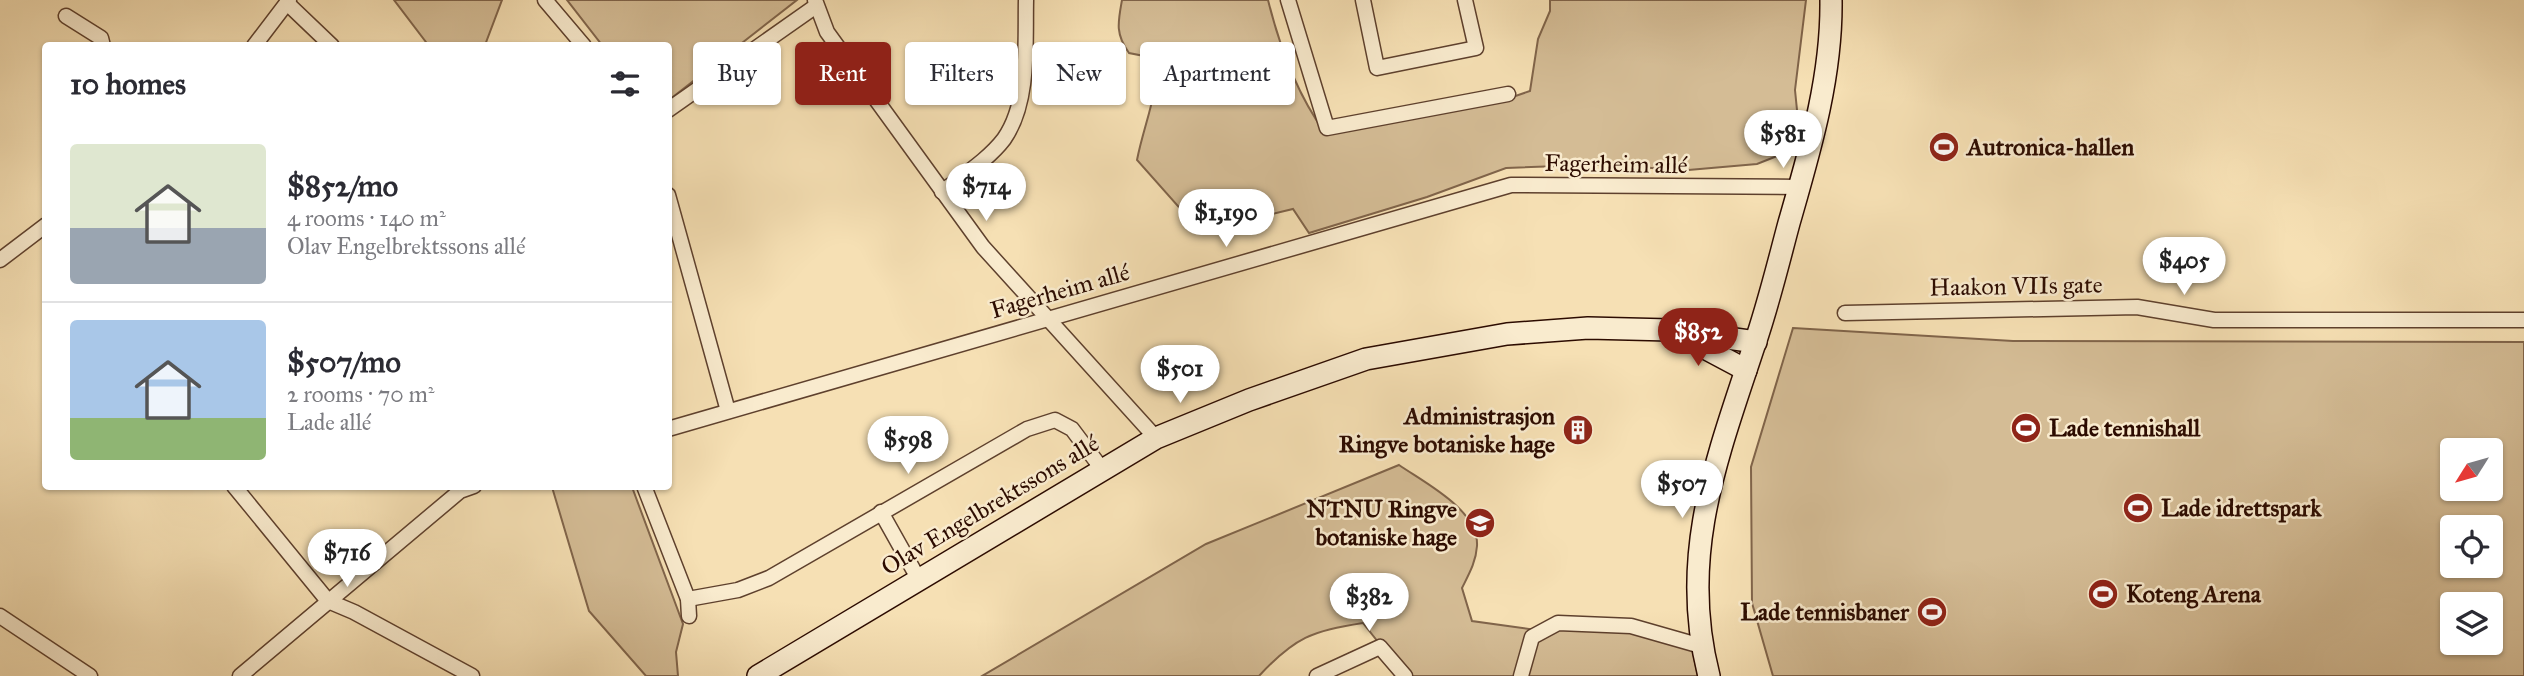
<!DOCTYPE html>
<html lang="en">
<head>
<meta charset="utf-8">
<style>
  body { margin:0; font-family:"IM FELL Great Primer",serif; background:#f7f7f7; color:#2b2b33; height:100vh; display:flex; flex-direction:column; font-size:26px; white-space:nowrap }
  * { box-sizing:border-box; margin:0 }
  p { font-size:23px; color:#7c7c81 }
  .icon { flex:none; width:38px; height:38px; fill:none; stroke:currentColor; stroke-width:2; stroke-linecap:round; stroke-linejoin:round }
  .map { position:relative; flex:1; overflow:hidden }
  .sheet { position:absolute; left:42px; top:42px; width:630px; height:448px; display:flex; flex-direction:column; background:#fff; border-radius:7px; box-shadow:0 2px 5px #0004 }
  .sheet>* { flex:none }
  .banner { position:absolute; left:693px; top:42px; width:665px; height:63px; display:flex; gap:14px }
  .needle { width:46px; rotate:233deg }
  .controls { position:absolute; left:2440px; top:438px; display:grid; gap:14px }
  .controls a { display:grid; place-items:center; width:63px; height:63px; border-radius:7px; background:#fff; box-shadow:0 2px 5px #0004; font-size:35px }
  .price { position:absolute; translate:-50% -60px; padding:0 16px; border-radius:24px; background:#fff; color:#222; font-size:23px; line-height:46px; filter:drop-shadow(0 2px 4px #0008) }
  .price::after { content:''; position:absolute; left:50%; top:42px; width:21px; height:16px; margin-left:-10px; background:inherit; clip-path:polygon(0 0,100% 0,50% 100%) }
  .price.current { background:#8f2418; color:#fff }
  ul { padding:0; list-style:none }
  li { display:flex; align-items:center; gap:21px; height:175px; padding:0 28px }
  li+li { border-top:2px solid #e1e1e2 }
  li span { display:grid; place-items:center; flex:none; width:196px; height:140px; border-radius:7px; color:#555 }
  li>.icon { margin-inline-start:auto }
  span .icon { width:84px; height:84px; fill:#fffc; stroke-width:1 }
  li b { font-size:30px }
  h2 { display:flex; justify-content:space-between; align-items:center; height:84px; padding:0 28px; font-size:30px }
  .chip { padding:0 24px; border-radius:7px; background:#fff; box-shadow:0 2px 5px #0004; font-size:24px; line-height:63px }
  .chip.current { background:#8f2418; color:#fff }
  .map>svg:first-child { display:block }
  .green { fill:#d4bc95; stroke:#80644a; stroke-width:2; fill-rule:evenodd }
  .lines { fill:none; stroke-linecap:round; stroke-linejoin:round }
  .street-casing { stroke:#5e402d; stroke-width:17 }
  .secondary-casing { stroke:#2c0b00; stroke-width:24 }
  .street { stroke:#f9ebce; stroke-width:14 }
  .secondary { stroke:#f9ebce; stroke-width:21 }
  .labels { text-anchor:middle; stroke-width:5; stroke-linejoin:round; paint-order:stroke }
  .poi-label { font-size:24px; font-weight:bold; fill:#2c0b00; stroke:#f9ebce; text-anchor:start }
  .street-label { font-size:24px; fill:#2c0b00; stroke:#f9ebce }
</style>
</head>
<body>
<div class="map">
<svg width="2524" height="676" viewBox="0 0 2524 676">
  <rect width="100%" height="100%" fill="#f6e0b4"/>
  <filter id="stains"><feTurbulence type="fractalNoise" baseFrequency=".00286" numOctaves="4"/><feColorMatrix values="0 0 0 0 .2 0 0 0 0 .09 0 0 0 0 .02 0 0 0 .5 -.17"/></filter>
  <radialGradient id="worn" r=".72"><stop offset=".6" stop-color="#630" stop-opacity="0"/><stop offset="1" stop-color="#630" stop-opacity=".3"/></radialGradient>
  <!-- green -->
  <g class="green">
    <path d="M394 0H502L485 45 429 46Z"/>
    <path d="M567 0H797L669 100 668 46 602 45Z"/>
    <path d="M1122 0H1268C1279 44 1297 94 1324 131L1498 102 1530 91 1538 39 1550 11V0H1806L1795 90 1798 120 1790 151 1757 164 1677 171 1618 164 1506 168 1427 197 1309 233 1293 209 1200 231 1137 160C1143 129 1156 98 1158 67L1149 57 1129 53C1115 34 1118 22 1122 0Z"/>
    <path d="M1793 328 2013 341 2524 342V676H1773L1752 603 1751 467ZM2452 450H2490V488H2452ZM2452 527H2490V565H2452ZM2452 604H2490V642H2452Z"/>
    <path d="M1399 465C1425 483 1479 510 1477 546 1476 562 1469 574 1462 588L1472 621 1543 631 1521 676H1405L1363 623C1312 631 1295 637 1259 676H982L1206 544Z"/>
    <path d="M552 487H632L683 624 676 652 678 676H646L589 611Z"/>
    <path d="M1560 628 1629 630 1692 648 1698 676H1526L1538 641Z"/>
  </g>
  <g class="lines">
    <!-- street casing -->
    <g class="street-casing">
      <g id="street">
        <path d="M545 0 584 46"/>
        <path d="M815 0 827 32 983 247 1156 438"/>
        <path d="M1288 0 1327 128 1508 94"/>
        <path d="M1363 0 1377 68 1476 48 1465 0"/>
        <path d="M287 3 332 46"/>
        <path d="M66 16 101 38 103 46"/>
        <path d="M254 46 289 0"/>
        <path d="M668 110 816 6"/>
        <path d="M942 192C962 176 988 160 1004 139 1030 102 1025 43 1026 0"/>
        <path d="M668 195 728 411"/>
        <path d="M0 260 46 225"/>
        <path d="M1845 313 2137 307 2214 320H2524"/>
        <path d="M668 429 1511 185 1800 187"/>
        <path d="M234 486 328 601 354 612 472 676"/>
        <path d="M644 486 688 599 689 616"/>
        <path d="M881 512 918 578"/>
        <path d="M688 599 738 590 769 578 1027 429 1055 420 1072 429 1102 469"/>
        <path d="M0 616 90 676"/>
        <path d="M240 676 460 491 474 486"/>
        <path d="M1317 676 1380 647 1405 676"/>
        <path d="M1521 676 1532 637 1558 623 1631 626 1701 646"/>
      </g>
    </g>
    <!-- secondary casing -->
    <g class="secondary-casing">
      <g id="secondary">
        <path d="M1684 337 1746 370"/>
        <path d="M758 676 1156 438 1249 400 1366 359 1507 334 1588 328 1670 330 1756 342"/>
        <path d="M1709 676C1678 556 1717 458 1754 346 1768 306 1778 264 1789 223 1810 150 1832 77 1831 0"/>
      </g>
    </g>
    <!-- street -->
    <use href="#street" class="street"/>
    <!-- secondary -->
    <use href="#secondary" class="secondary"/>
  </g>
  <!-- icons -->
  <defs>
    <g id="stadium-disc" transform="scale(1.575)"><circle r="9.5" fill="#8f2418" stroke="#f9ebce"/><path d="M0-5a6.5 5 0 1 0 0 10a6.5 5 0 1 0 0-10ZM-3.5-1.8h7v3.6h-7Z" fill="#fff"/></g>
    <g id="building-disc" transform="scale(1.575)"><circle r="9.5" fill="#8f2418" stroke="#f9ebce"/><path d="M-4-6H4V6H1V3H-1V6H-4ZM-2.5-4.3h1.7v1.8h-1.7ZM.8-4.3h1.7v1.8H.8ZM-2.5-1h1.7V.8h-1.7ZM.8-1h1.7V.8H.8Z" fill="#fff"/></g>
    <g id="university-disc" transform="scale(1.575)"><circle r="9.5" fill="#8f2418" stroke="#f9ebce"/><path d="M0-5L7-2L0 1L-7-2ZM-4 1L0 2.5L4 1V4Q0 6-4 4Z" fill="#fff"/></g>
  </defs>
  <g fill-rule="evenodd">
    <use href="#stadium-disc" x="1944" y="147"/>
    <use href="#stadium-disc" x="2026" y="428"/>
    <use href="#building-disc" x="1578" y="430"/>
    <use href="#stadium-disc" x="2138" y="508"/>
    <use href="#university-disc" x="1480" y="523"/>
    <use href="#stadium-disc" x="2103" y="594"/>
    <use href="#stadium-disc" x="1932" y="612"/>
  </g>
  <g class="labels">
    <!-- poi labels -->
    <g class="poi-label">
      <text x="1967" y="155">Autronica-hallen</text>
      <text x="1555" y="424" text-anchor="end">Administrasjon<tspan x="1555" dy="28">Ringve botaniske hage</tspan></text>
      <text x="2049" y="436">Lade tennishall</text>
      <text x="2161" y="516">Lade idrettspark</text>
      <text x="1457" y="517" text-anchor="end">NTNU Ringve<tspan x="1457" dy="28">botaniske hage</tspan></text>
      <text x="2126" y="602">Koteng Arena</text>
      <text x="1909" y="620" text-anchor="end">Lade tennisbaner</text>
    </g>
    <!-- street labels -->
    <g class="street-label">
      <text transform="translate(1616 164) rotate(1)" y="8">Fagerheim allé</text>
      <text transform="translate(2016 286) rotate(-1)" y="8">Haakon VIIs gate</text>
      <text transform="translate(1060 291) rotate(-16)" y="8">Fagerheim allé</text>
      <text transform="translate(990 505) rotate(-31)" y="8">Olav Engelbrektssons allé</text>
    </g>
  </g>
  <rect width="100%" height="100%" filter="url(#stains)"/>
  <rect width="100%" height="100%" fill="url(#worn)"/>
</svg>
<div class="controls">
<a><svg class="needle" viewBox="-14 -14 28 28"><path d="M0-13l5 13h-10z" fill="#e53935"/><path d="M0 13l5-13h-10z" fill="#7c7c81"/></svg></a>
<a><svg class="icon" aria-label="locate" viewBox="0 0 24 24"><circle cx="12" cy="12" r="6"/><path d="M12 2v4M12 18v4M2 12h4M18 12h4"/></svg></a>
<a><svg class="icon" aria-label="layers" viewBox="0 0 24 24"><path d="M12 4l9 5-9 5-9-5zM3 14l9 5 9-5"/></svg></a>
</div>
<b class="price" style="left:1783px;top:170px">$581</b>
<b class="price" style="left:986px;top:223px">$714</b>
<b class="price" style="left:1226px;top:249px">$1,190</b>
<b class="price" style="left:2184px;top:297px">$405</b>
<b class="price current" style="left:1698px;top:368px">$852</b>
<b class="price" style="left:1180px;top:405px">$501</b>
<b class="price" style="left:908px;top:476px">$598</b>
<b class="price" style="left:1682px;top:520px">$507</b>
<b class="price" style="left:347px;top:589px">$716</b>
<b class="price" style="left:1369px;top:633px">$382</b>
<div class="banner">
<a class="chip">Buy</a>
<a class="chip current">Rent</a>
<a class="chip">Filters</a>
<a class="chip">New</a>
<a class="chip">Apartment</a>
</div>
<section class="sheet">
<h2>10 homes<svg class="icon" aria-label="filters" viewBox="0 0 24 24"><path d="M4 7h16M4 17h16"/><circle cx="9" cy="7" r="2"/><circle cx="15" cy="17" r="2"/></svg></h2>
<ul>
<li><span style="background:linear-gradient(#dfe7d0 60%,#9aa5b1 0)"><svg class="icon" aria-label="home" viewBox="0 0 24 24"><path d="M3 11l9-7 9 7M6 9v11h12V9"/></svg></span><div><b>$852/mo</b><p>4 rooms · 140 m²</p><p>Olav Engelbrektssons allé</p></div></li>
<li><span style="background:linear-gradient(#a9c7e8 70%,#8fb573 0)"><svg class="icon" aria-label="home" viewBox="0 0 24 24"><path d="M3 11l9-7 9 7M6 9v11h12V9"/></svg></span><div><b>$507/mo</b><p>2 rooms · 70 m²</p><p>Lade allé</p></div></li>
</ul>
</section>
</div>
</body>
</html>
